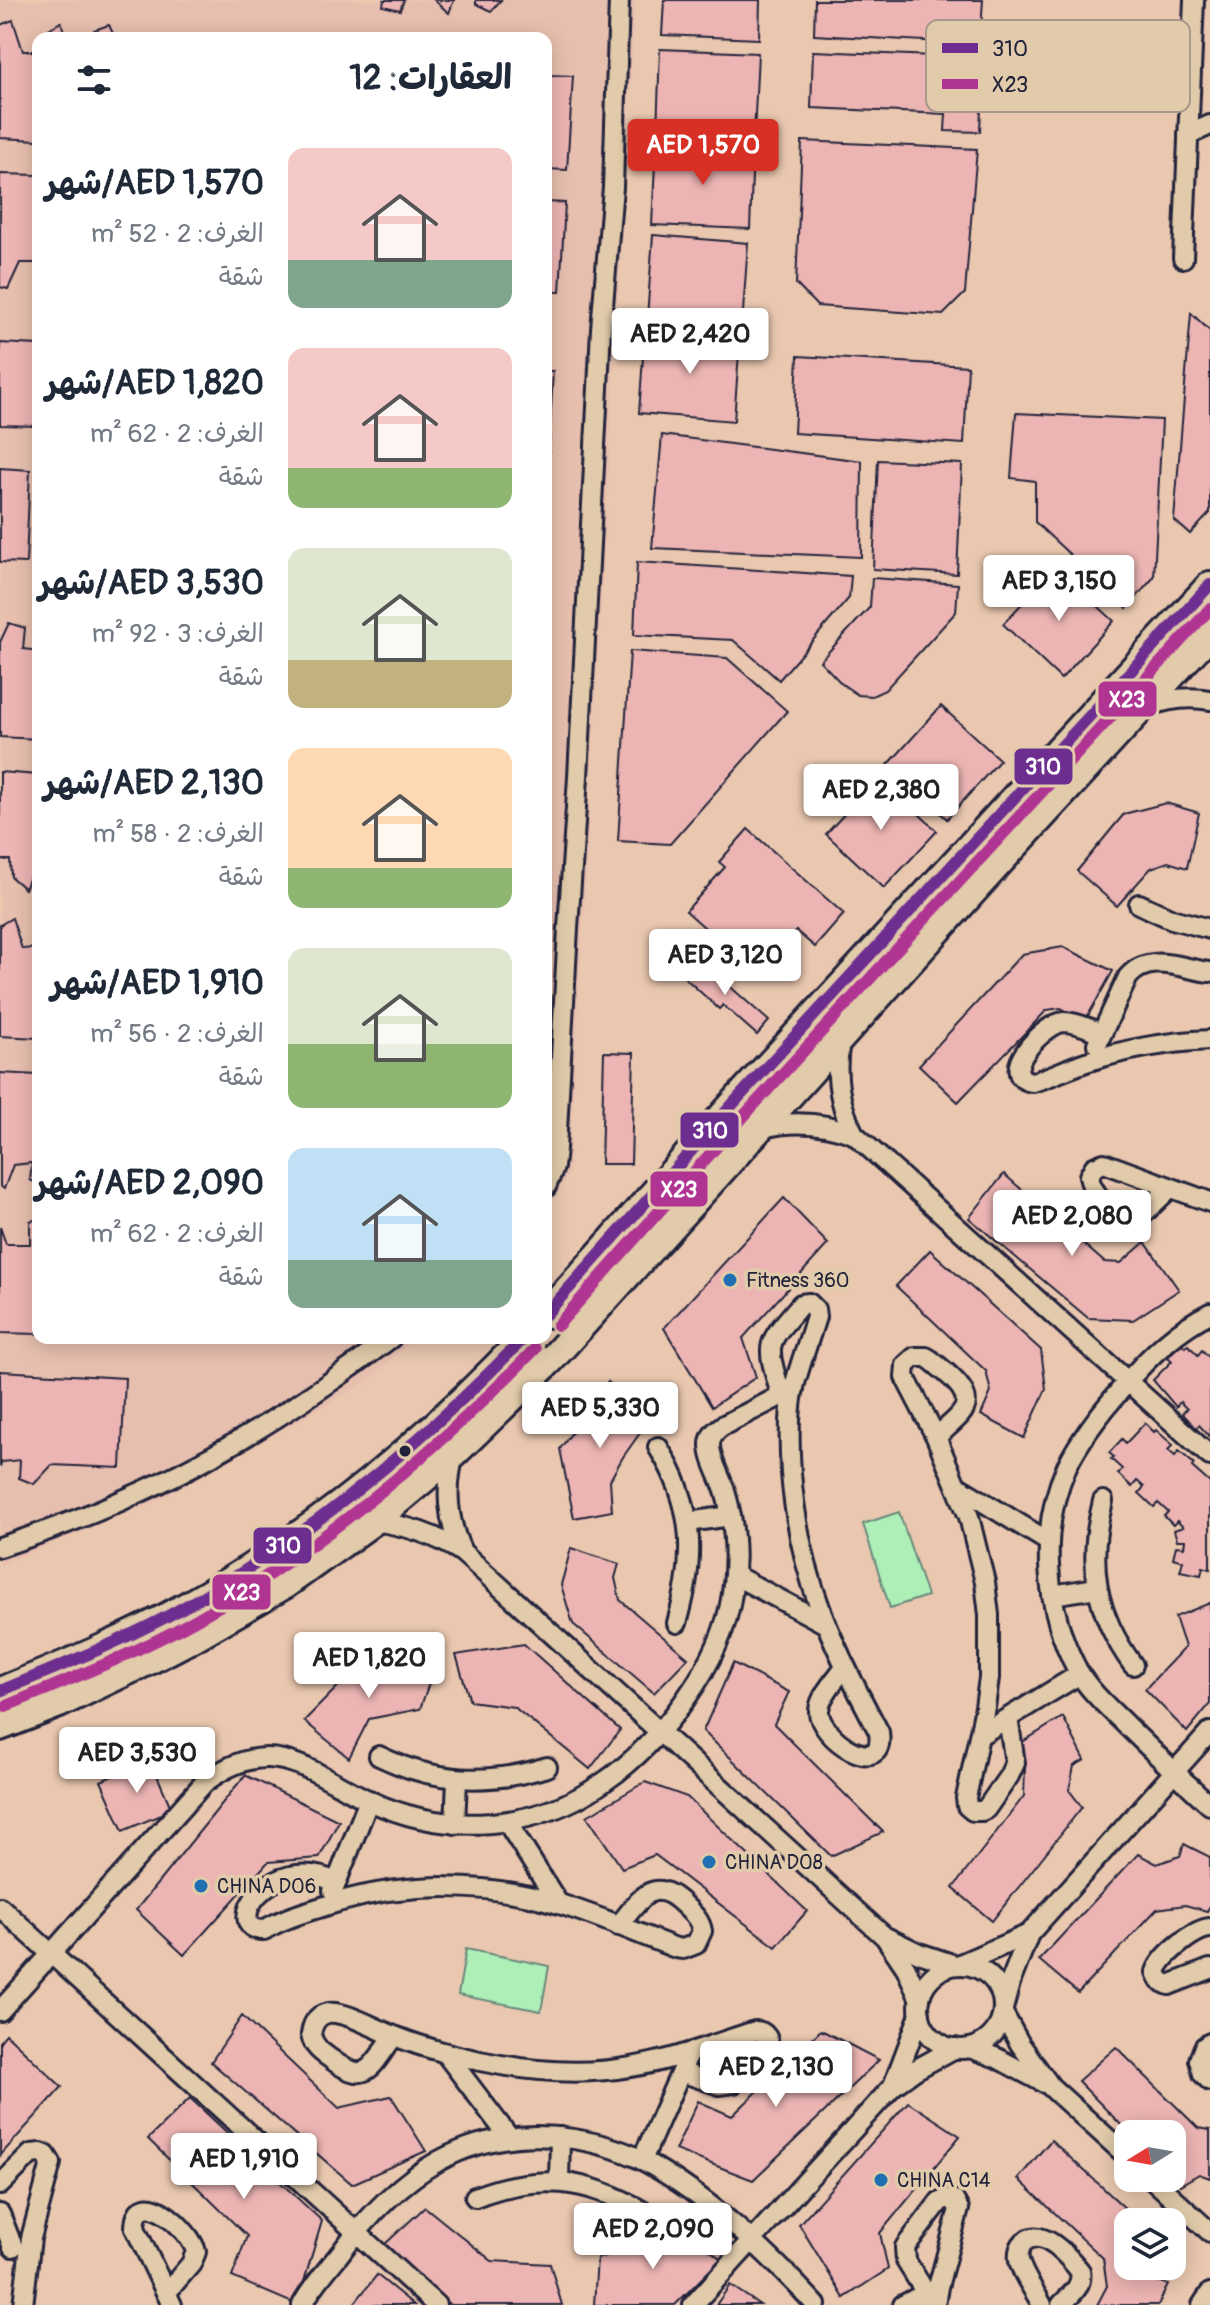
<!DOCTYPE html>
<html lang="ar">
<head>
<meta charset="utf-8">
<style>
  body { margin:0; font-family:Pangolin,"Playpen Sans Arabic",sans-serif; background:#f6f6f7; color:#1f2937; direction:rtl; height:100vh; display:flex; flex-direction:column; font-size:30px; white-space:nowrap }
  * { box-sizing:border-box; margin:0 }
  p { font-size:26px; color:#747a83 }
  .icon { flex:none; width:44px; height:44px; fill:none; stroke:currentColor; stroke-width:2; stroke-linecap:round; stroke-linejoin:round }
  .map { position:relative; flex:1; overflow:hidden; direction:ltr }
  .details { position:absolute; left:32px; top:32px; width:520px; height:1312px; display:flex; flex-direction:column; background:#fff; border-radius:16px; box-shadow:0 4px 20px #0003; direction:rtl }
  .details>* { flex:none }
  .needle { width:52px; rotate:259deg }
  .fabs { position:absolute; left:1114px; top:2120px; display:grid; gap:16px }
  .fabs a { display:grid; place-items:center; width:72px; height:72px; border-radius:16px; background:#fff; box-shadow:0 4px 20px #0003; font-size:40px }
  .price { position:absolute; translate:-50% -68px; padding:0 18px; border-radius:8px; background:#fff; color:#222; font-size:26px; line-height:52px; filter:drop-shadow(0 2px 4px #0008) }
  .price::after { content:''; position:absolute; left:50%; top:48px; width:24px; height:18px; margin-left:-12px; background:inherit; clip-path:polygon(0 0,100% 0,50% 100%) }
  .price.on { background:#d93025; color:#fff }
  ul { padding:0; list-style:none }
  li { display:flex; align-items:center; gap:24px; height:200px; padding:0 40px }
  li span { display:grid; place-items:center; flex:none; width:224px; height:160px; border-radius:16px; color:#555 }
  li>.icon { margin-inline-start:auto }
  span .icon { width:96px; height:96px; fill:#fffc; stroke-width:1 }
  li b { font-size:34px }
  h2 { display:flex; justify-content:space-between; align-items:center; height:96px; padding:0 40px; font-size:34px }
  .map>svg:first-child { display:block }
  .built { fill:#e7bfaf }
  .green { fill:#aeefb8; stroke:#68887a; stroke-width:2 }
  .building { fill:#ecb5b3; stroke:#22223b; stroke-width:2 }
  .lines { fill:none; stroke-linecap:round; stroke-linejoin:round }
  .street-casing { stroke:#22223b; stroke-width:24 }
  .secondary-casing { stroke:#22223b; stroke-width:32 }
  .street { stroke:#e1cbaa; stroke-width:18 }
  .secondary { stroke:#e1cbaa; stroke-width:26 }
  .bus-1-casing { stroke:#e1cbaa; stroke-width:18 }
  .bus-2-casing { stroke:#e1cbaa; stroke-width:18 }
  .bus-1 { stroke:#6e2e90; stroke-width:12 }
  .bus-2 { stroke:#b03593; stroke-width:12 }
  .poi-dot { fill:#1f6fb2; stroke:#e1cbaa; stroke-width:3 }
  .bus-dot { fill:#22223b; stroke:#e1cbaa; stroke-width:3 }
  .labels { text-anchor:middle; stroke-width:7; stroke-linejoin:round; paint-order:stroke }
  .poi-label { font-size:20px; fill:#22223b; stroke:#e1cbaa; text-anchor:start }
  .key { fill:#e1cbaa; stroke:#a89889; stroke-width:2 }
  .key-label { font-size:22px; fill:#22223b }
  .line-badge { stroke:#e1cbaa; stroke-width:3 }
  .badge-label { font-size:22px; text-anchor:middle; font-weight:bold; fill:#fff }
</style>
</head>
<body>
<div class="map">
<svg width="1210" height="2305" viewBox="0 0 1210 2305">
  <rect width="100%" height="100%" fill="#eac8b0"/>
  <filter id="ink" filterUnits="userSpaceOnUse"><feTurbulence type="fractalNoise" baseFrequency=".0125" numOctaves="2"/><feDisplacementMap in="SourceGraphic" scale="16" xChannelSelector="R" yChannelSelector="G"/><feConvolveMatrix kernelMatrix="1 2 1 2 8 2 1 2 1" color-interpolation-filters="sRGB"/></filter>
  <g filter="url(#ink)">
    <!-- built -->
    <path class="built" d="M0 0H635L569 1175 546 1206V38H38V1338H415L368 1381 158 1501 0 1565Z"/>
    <!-- green -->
    <g class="green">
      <path d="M899 1512 927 1596 890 1608 863 1524Z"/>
      <path d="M466 1949 549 1966 541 2011 458 1995Z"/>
    </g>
    <!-- building -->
    <g class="building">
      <path d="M384 0H404L400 10 383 6Z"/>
      <path d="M434 0H454L449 13Z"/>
      <path d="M476 0H501L491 11 476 4Z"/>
      <path d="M664 0H760L759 39 662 35Z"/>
      <path d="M815 0H983L980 44 814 35Z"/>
      <path d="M13 20 23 51H38V140L0 138V25Z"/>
      <path d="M61 22 66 38H45V31Z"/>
      <path d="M109 25 115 38H94V30Z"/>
      <path d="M660 49 758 53 754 135 657 131Z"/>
      <path d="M813 51 983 58 980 132 945 131 946 114 811 108Z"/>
      <path d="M546 75 573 76 567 170 546 169Z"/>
      <path d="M802 141 977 149 965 293 943 315 817 306 796 284Z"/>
      <path d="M656 144 753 148 750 229 652 225Z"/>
      <path d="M0 174 38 175V263H20L8 289 0 287Z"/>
      <path d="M546 202 565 203 560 292H546Z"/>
      <path d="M653 235 748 243 742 326 647 318Z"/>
      <path d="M1191 313 1210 331V513L1190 534 1174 520Z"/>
      <path d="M645 330 740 338 734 421 639 413Z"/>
      <path d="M0 343 38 345V426L0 425Z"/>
      <path d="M798 356 968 366 964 444 794 433Z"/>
      <path d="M546 371H553L548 466H546Z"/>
      <path d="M1016 413 1162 420 1154 577 1127 608 1035 522V481L1011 478Z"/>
      <path d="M662 435 862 461 861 557 652 548Z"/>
      <path d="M878 460 962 464 957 574 873 569Z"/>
      <path d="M0 468 30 470 26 563 0 562Z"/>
      <path d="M637 562 851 576 849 598 779 680 733 640 634 635Z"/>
      <path d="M1056 567 1114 621 1061 679 1003 624Z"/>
      <path d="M872 578 958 584 956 612 885 690 872 696 858 695 842 684 820 661 870 607Z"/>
      <path d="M9 623 25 628 23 649 38 651V739L0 737V642Z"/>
      <path d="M630 651 727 658 787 711 670 844 618 841Z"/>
      <path d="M941 706 1000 760 947 819 888 765Z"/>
      <path d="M0 772 38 775V865H35L25 889 11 877 10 860H0Z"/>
      <path d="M879 776 937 831 884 888 826 834Z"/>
      <path d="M1166 803 1199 813 1187 868 1168 862 1151 868 1117 906 1077 871 1124 814Z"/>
      <path d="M748 829 844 914 815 947 796 931 758 975 686 911 725 867 719 862Z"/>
      <path d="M12 918 22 949 38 948V1038L0 1036V925Z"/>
      <path d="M1063 947 1113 971 1085 1021 1061 1008 1047 1010 958 1102 919 1065 1022 954Z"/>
      <path d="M700 960 769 1021 757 1035 723 1005 719 1009 685 978Z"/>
      <path d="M604 1052 634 1053 631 1164H601Z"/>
      <path d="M0 1073 38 1075V1184L30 1180 32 1163 13 1165 4 1189 0 1186Z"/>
      <path d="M1004 1174 1104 1262 1121 1263 1145 1242 1179 1290 1133 1320 1088 1318 969 1218Z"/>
      <path d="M784 1198 828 1244 743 1338 756 1377 712 1407 664 1328Z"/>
      <path d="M38 1219V1334L0 1333V1227L6 1244H30V1221Z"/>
      <path d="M930 1250 1041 1350 1046 1389 1024 1438 981 1415 991 1392 986 1371 896 1286Z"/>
      <path d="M1181 1343 1185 1347 1188 1345 1198 1355 1202 1350 1210 1358V1437L1199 1425 1196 1428 1182 1413 1187 1409 1180 1402 1176 1407 1153 1380 1172 1361 1168 1357Z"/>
      <path d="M0 1371 125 1378 121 1468 52 1465 34 1484 19 1478 20 1460 2 1462 0 1467Z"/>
      <path d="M608 1382 652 1416 623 1457 610 1480 612 1511 574 1518 560 1449Z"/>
      <path d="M1145 1423 1154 1432 1156 1430 1173 1445 1168 1450 1175 1456 1179 1451 1194 1464 1192 1467 1210 1483V1569L1203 1567 1201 1575 1180 1571 1183 1561 1173 1558 1176 1546 1184 1547 1185 1540H1177L1174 1530 1183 1527 1177 1521 1173 1525 1164 1516 1168 1512 1158 1503 1154 1507 1139 1493 1144 1487 1137 1481 1132 1487 1118 1474 1122 1469 1111 1459 1114 1457 1109 1453 1122 1439 1126 1443Z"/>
      <path d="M571 1548 619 1564 615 1578 620 1600 688 1658 654 1693 573 1624 561 1585Z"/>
      <path d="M1210 1603V1704L1187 1732 1145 1689 1185 1647 1175 1617Z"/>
      <path d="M524 1644 620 1730 590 1769 514 1707 470 1701 456 1655Z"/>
      <path d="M364 1660 435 1666 420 1709 369 1719 349 1758 304 1721Z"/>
      <path d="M733 1663 789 1692 774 1724 883 1832 831 1856 703 1731Z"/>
      <path d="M1063 1717 1085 1760 1074 1766 1069 1790 1082 1807 992 1921 953 1888 1024 1796 1025 1768 1016 1746Z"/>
      <path d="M150 1759 172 1810 123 1831 101 1781Z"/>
      <path d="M245 1775 339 1821 319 1858 268 1862 184 1955 136 1910Z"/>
      <path d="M645 1782 687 1797 807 1911 776 1947 655 1855 622 1868 587 1816Z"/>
      <path d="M1184 1844 1210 1857V1906L1207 1911 1185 1905 1157 1909 1078 1993 1039 1960 1138 1854 1157 1864 1180 1856Z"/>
      <path d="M242 2016 339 2108 391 2096 426 2151 352 2184 211 2062Z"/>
      <path d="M821 2030 879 2060 753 2180 675 2150 698 2101 732 2116Z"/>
      <path d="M6 2034 62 2087 0 2156V2041Z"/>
      <path d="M1116 2047 1198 2128 1210 2130V2178L1199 2174 1180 2185 1172 2176V2134H1130L1078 2081Z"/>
      <path d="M190 2098 322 2221 297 2305 232 2277 247 2236 148 2139Z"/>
      <path d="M908 2102 960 2136 880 2233 888 2269 844 2298 799 2224Z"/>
      <path d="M1051 2140 1140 2222H1128V2266H1151L1156 2280 1168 2285 1158 2305H1097L1107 2286 1103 2258 1018 2179Z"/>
      <path d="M425 2207 492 2261 550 2264 562 2305H450L385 2244Z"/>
      <path d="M680 2226 721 2259 675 2305H594L597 2258 624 2251Z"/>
      <path d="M377 2275 414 2305H353Z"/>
      <path d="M730 2285 760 2305H716Z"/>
    </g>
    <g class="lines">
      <!-- street casing -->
      <g class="street-casing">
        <g id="street">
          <path d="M1188 135 1210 125"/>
          <path d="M1183 258 1194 0"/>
          <path d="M1146 707C1167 699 1188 696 1210 700"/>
          <path d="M1139 904 1172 919 1210 929"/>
          <path d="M1102 1033C1090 1029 1077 1022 1064 1022 1044 1023 994 1077 1033 1082 1051 1077 1068 1068 1086 1062 1126 1049 1168 1042 1210 1040"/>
          <path d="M840 1041C834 1075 839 1104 854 1134L1210 1456"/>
          <path d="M1097 1044 1128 977C1149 952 1183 969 1210 972"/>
          <path d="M762 1128C794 1120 823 1122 854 1134"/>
          <path d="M546 1187 554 1167 556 1149 568 928 578 777 601 329 613 187 619 0"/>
          <path d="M1170 1188 1141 1216 1127 1220C1112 1215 1091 1192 1089 1176L1094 1167 1104 1163 1210 1202"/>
          <path d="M1210 1313C1176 1330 1147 1358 1123 1387 1102 1411 1081 1437 1067 1466 1038 1530 1045 1610 1078 1671 1090 1692 1110 1709 1126 1725 1154 1752 1181 1779 1210 1805"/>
          <path d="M781 1395C766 1341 764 1347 801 1304L809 1303 815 1309 816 1317C809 1340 800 1364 794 1387 788 1415 789 1445 791 1473 799 1576 831 1643 879 1732 886 1782 817 1737 819 1710 820 1696 836 1679 844 1668"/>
          <path d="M936 1437C944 1430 953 1423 960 1415 979 1394 946 1373 931 1360L926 1357H915L906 1365 905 1377 936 1437 969 1517 985 1582 989 1615V1678L985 1707 966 1798 967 1806 973 1811H982L986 1809 1009 1776 1015 1763 1008 1718"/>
          <path d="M658 1447C695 1505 696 1559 677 1623"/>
          <path d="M454 1454C445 1489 447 1519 462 1552"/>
          <path d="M957 1486 1049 1542"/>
          <path d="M1103 1501C1087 1563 1095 1613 1133 1665"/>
          <path d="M374 1521C407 1526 434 1534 462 1552L885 1937 906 1968 920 2000"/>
          <path d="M688 1522 731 1516"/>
          <path d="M0 1547C42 1533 84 1518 125 1499 219 1458 309 1400 391 1338"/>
          <path d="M734 1575 824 1623"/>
          <path d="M1052 1595 1097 1588"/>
          <path d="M980 1735 1080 1674"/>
          <path d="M379 1756C435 1783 489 1785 547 1767"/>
          <path d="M507 1822 558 1903"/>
          <path d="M455 1824 457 1780"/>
          <path d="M336 1882C267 1850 221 1931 264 1930 287 1916 313 1910 338 1902 409 1882 485 1882 556 1903 597 1915 636 1933 676 1948L683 1949 696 1944 702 1931C700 1919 692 1913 684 1905 652 1873 640 1901 618 1926"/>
          <path d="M333 1891 369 1800"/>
          <path d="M0 1907 436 2305"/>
          <path d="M1210 1928C1194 1929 1161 1956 1156 1972L1160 1981 1169 1985 1210 1969"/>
          <path d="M888 1938 919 1953 955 1965"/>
          <path d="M960 1964 1029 1934"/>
          <circle cx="961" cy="2007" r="42"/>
          <path d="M1003 2009 1010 1983 1029 1934 1210 1732"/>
          <path d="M0 2011 204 1783C226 1766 254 1753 283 1760 313 1767 342 1788 370 1801 445 1836 533 1831 601 1784 659 1745 723 1663 732 1593 737 1559 735 1524 725 1491 721 1477 710 1460 710 1445 710 1436 715 1431 722 1426L794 1389"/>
          <path d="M1003 2013 1020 2044 1051 2087 1128 2157"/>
          <path d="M394 2036C371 2066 368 2087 331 2059 321 2052 314 2047 311 2035 312 2025 316 2015 328 2013 345 2010 379 2031 397 2037 412 2043 428 2048 443 2052 505 2069 568 2078 631 2067 674 2060 714 2044 755 2031 765 2031 771 2039 767 2049L734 2083 719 2085 681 2072"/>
          <path d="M1210 2043 1204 2047 1199 2060 1203 2074 1210 2081"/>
          <path d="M970 2048 997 2058 1044 2083"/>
          <path d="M445 2053 509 2137"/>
          <path d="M893 2086 920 2014"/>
          <path d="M642 2160 686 2060"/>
          <path d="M1151 2178 1210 2232"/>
          <path d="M559 2182 560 2137"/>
          <path d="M0 2185 31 2154 41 2153 46 2155 51 2163 31 2238 23 2305"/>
          <path d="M475 2197C537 2173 587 2178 644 2212"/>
          <path d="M0 2214 13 2247"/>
          <path d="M166 2293 191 2264 196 2252C192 2231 136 2179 135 2228L172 2305"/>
          <path d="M926 2293 906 2261 905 2247 940 2201 950 2198 954 2200 959 2209 938 2287 935 2305"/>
          <path d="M302 2305C312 2287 325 2272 338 2256 399 2174 468 2123 574 2139 598 2143 623 2150 644 2161 709 2197 766 2251 816 2305"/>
          <path d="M693 2305 893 2086 915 2070 955 2048"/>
          <path d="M903 2305 936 2288"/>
          <path d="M1042 2305C1035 2291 1022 2275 1019 2260 1018 2253 1019 2247 1024 2242 1042 2226 1069 2257 1080 2271 1083 2287 1071 2294 1061 2305"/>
          <path d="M1202 2305 1210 2293"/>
        </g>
      </g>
      <!-- secondary casing -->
      <g class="secondary-casing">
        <g id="secondary">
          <path d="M546 1314 740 1096 1210 585"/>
          <path d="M0 1691C64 1665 128 1639 188 1605 312 1535 426 1442 524 1338"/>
          <path d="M0 1727 59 1704 149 1661 195 1637 285 1585 374 1521 454 1454 550 1361 980 884 1210 634"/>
        </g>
      </g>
      <!-- street -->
      <use href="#street" class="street"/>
      <!-- secondary -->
      <use href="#secondary" class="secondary"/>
      <!-- bus-1 casing -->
      <g class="bus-1-casing">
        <g id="bus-1">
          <path d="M546 1314 740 1096 1210 585"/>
          <path d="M0 1691C56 1668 113 1645 166 1617 301 1545 418 1447 524 1338"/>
        </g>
      </g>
      <!-- bus-2 casing -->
      <g class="bus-2-casing">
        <g id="bus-2">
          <path d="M558 1325 752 1107 1210 609"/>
          <path d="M6 1706C62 1683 119 1660 173 1632 309 1560 428 1459 535 1349"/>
        </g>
      </g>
      <!-- bus-1 -->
      <use href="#bus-1" class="bus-1"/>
      <!-- bus-2 -->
      <use href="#bus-2" class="bus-2"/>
    </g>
  </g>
  <!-- markers -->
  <g class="poi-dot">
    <circle cx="730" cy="1280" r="8"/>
    <circle cx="709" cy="1862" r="8"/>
    <circle cx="201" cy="1886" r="8"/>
    <circle cx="881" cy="2180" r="8"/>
  </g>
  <circle class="bus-dot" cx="405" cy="1451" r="7"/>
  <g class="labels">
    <!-- poi labels -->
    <g class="poi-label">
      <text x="746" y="1287">Fitness 360</text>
      <text x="725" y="1869">CHINA D08</text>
      <text x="217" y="1893">CHINA D06</text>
      <text x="897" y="2187">CHINA C14</text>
    </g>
  </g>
  <!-- legend -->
  <rect x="926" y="20" width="264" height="92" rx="12" class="key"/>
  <rect x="942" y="43" width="36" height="10" fill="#6e2e90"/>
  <rect x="942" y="79" width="36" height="10" fill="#b03593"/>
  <g class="key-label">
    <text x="992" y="56">310</text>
    <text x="992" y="92">X23</text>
  </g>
  <g class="line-badge">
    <rect x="1097" y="680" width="61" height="38" rx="8" fill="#b03593"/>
    <rect x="1013" y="747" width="61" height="39" rx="8" fill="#6e2e90"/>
    <rect x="679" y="1111" width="61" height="38" rx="8" fill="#6e2e90"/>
    <rect x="649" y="1170" width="60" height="38" rx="8" fill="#b03593"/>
    <rect x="252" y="1526" width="61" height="39" rx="8" fill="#6e2e90"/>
    <rect x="211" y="1573" width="61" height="38" rx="8" fill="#b03593"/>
  </g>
  <g class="badge-label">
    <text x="1127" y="707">X23</text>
    <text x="1043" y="774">310</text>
    <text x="710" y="1138">310</text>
    <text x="679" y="1197">X23</text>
    <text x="283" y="1553">310</text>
    <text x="242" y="1600">X23</text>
  </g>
</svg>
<div class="fabs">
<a><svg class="needle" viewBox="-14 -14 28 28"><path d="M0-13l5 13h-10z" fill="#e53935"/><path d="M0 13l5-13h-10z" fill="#747a83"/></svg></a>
<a><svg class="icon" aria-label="layers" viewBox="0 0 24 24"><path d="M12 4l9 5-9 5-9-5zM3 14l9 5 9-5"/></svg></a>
</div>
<b class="price on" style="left:703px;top:187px">AED 1,570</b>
<b class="price" style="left:690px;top:376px">AED 2,420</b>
<b class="price" style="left:1059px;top:623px">AED 3,150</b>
<b class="price" style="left:881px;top:832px">AED 2,380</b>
<b class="price" style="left:725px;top:997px">AED 3,120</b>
<b class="price" style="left:1072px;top:1258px">AED 2,080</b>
<b class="price" style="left:600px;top:1450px">AED 5,330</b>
<b class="price" style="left:369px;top:1700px">AED 1,820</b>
<b class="price" style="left:137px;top:1795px">AED 3,530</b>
<b class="price" style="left:776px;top:2109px">AED 2,130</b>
<b class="price" style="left:244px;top:2201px">AED 1,910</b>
<b class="price" style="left:653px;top:2271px">AED 2,090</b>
<section class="details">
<h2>العقارات: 12<svg class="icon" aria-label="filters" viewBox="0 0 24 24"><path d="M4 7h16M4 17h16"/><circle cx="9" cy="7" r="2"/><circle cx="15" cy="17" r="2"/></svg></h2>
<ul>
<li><span style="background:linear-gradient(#f6c9c9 70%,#7fa58c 0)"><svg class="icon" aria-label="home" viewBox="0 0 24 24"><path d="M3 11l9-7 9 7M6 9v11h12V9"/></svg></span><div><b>AED 1,570/شهر</b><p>الغرف: 2 · 52 m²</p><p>شقة</p></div></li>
<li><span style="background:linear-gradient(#f6c9c9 75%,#8fb573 0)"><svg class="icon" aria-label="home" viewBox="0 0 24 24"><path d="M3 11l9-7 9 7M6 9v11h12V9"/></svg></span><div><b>AED 1,820/شهر</b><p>الغرف: 2 · 62 m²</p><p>شقة</p></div></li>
<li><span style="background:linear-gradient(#dfe7d0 70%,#c2b280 0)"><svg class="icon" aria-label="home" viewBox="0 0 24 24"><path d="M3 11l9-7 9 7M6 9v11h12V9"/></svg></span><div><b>AED 3,530/شهر</b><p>الغرف: 3 · 92 m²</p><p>شقة</p></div></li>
<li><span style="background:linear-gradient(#ffd9b3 75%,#8fb573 0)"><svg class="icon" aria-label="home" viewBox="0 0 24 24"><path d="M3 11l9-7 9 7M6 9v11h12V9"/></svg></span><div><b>AED 2,130/شهر</b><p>الغرف: 2 · 58 m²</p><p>شقة</p></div></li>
<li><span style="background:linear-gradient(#dfe7d0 60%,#8fb573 0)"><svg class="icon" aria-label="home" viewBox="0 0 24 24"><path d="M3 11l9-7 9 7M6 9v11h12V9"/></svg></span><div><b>AED 1,910/شهر</b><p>الغرف: 2 · 56 m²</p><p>شقة</p></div></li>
<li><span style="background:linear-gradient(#bfe0f5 70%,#7fa58c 0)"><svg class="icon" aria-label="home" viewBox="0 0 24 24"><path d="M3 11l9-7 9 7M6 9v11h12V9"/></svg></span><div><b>AED 2,090/شهر</b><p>الغرف: 2 · 62 m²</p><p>شقة</p></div></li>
</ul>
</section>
</div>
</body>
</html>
